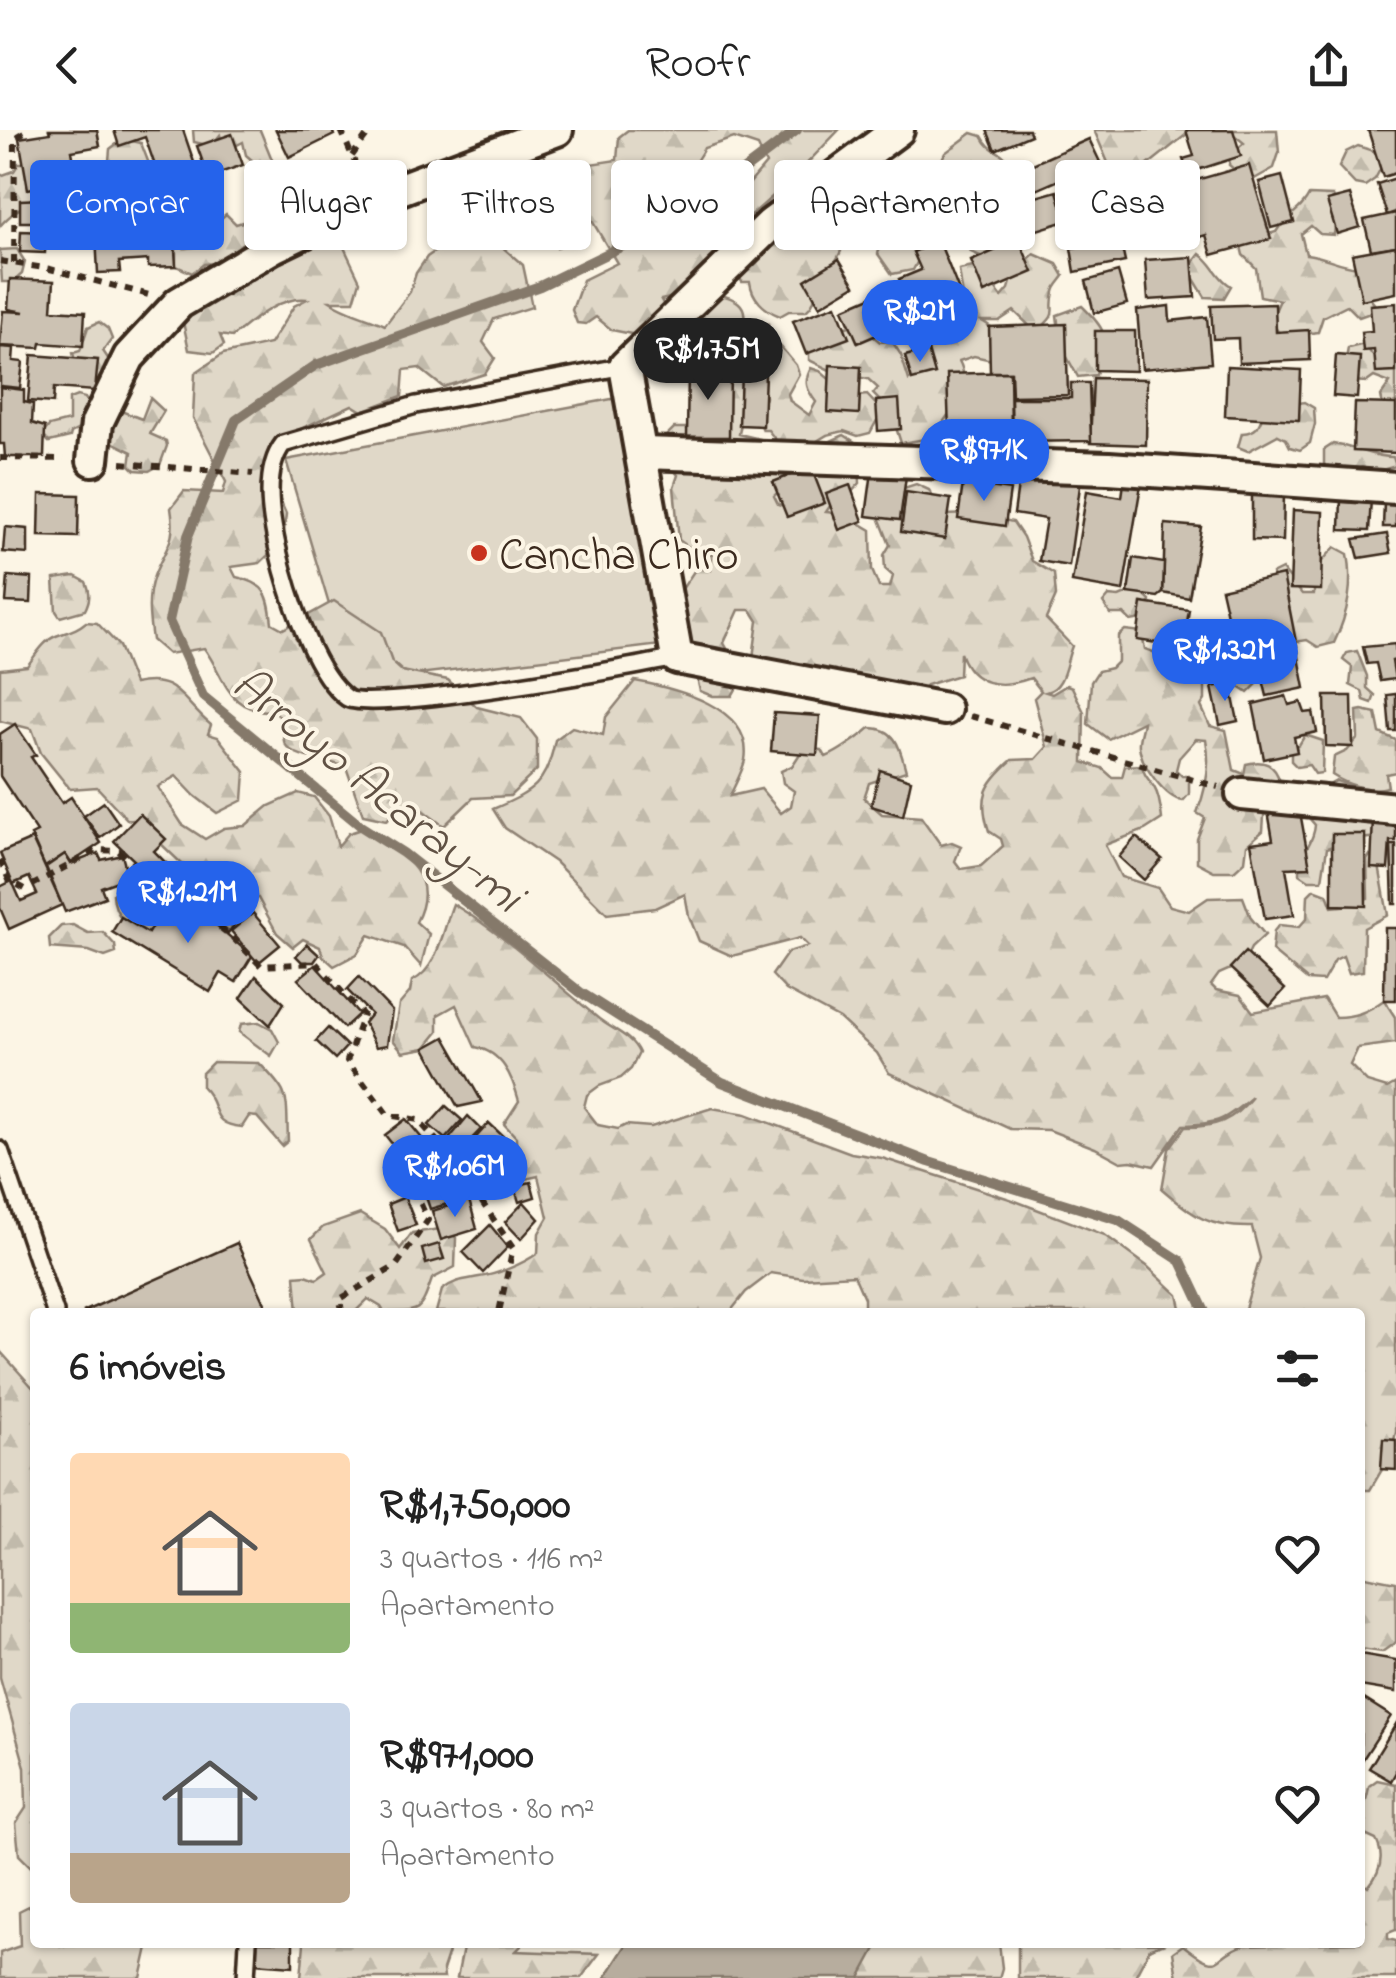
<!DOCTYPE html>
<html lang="pt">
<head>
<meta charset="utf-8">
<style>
  body { margin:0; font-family:"Indie Flower",sans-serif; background:#f2f2f2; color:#222; height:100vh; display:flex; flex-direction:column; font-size:38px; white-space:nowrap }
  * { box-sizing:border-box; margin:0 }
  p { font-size:32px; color:#767676 }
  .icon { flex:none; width:55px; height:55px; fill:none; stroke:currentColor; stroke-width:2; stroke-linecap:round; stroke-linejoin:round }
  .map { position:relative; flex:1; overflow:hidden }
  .sheet { position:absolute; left:30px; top:1178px; width:1335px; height:640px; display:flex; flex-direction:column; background:#fff; border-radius:10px; box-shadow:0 2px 8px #0004 }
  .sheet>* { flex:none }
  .hud { position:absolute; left:30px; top:30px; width:1338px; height:90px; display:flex; gap:20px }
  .price { position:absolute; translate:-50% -85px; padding:0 22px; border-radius:35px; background:#2563eb; color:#fff; font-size:32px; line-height:65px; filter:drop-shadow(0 2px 5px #0008) }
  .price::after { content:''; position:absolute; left:50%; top:60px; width:30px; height:22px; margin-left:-15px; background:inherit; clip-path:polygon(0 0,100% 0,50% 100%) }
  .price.active { background:#222; color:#fff }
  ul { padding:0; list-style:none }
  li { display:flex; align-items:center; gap:30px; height:250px; padding:0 40px }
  li span { display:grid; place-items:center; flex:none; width:280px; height:200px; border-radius:10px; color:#555 }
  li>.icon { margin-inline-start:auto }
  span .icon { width:120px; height:120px; fill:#fffc; stroke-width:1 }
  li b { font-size:42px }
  h2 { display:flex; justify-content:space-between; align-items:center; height:120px; padding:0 40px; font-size:42px }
  .pill { padding:0 35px; border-radius:10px; background:#fff; box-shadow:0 2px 8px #0004; font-size:35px; line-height:90px }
  .pill.active { background:#2563eb; color:#fff }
  header { display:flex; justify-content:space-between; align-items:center; height:130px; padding:0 40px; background:#fff; font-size:45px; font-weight:600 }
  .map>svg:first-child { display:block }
  .grass { fill:#e0d8c8; stroke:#8e8173; stroke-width:2.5 }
  .forest { fill:url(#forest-firs); stroke:#8e8173; stroke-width:2.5 }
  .water { fill:#b7ad9e; stroke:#85796b; stroke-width:2.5 }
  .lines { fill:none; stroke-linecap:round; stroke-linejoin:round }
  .stream { stroke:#85796b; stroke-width:10 }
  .building { fill:#ccc2b3; stroke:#3b2a1e; stroke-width:2.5 }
  .service-casing { stroke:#3b2a1e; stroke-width:22 }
  .minor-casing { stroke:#3b2a1e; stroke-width:38 }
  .path { stroke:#3b2a1e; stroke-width:6; stroke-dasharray:8 8; stroke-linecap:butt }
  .service { stroke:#fcf5e5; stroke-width:15 }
  .minor { stroke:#fcf5e5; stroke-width:30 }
  .poi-dot { fill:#c8321e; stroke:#fcf5e5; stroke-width:4 }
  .labels { text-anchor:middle; stroke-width:8; stroke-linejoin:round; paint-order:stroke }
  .poi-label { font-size:45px; fill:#3b2a1e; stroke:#fcf5e5; text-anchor:start }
  .water-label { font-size:48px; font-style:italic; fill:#605144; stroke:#fcf5e5 }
</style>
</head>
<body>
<header><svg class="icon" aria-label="back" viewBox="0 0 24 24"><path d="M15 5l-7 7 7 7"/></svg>Roofr<svg class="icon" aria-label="share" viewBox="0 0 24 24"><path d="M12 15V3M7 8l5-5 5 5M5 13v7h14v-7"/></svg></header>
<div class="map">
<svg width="1396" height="1848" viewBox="0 0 1396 1848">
  <defs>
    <pattern id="forest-firs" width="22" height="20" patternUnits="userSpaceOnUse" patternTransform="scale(2.5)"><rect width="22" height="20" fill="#e0d8c8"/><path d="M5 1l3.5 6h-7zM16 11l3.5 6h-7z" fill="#c1baab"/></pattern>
  </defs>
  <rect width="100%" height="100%" fill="#fcf5e5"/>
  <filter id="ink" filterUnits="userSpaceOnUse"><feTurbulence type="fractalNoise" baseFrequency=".01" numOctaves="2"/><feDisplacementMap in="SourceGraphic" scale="20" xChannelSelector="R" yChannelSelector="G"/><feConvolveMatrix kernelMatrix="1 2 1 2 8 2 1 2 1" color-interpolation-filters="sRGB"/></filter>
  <g filter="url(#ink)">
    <!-- grass -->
    <path class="grass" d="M617 268 661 515 352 552 286 330Z"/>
    <!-- forest -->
    <g class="forest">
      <path d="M193 0H260L273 32 260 37 246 25 243 12 231 18 222 13 220 5 211 16 194 12Z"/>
      <path d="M628 0H839L790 51 747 89 734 83 738 67 766 34 758 16 734 8 704 18C687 50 665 64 628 59L622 74 626 81 687 61C728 82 749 105 707 142 691 157 682 166 661 170L669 185 641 206 612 200 596 187 586 194 577 193 572 180 583 150 617 133 584 77 577 103 557 118 539 94 508 35 525 26 543 23C553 48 560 59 583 74L581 62 590 34 617 30 619 7Z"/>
      <path d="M1094 0H1192L1143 39 1109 35Z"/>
      <path d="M1228 0H1277L1279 23 1274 38 1249 52 1229 35 1230 25 1244 13Z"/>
      <path d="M972 3 982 6C991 23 997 18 1006 28 1011 35 1013 42 1020 48L1018 56 1022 63 1021 77 1013 82 996 70 987 78V89L1003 94 1009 108 1002 123 989 130 971 122 966 109 959 113 953 96 944 86 942 75 949 68 938 37 945 23Z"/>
      <path d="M123 9 141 13 156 52 152 70 140 76 131 73 134 56 130 42 120 40 109 31 110 19Z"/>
      <path d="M1358 16 1379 23 1384 32 1375 49 1365 56 1355 54 1339 37 1346 22Z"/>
      <path d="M19 33H28L38 61C27 76 12 81 0 96V46L14 41Z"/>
      <path d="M270 62 281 70 291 68 300 85 286 98 241 114 224 132 204 134 192 143 176 136V89L190 84 197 105 186 118 202 116 211 107 210 98 226 84 236 94 265 85 263 72Z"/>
      <path d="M1309 65 1333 66 1337 79 1334 105 1320 104 1311 96 1301 104 1306 124C1325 126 1340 136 1359 137L1365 162 1379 180 1359 187 1347 175 1323 187 1318 202 1281 207 1271 190 1280 170 1260 166 1256 138 1243 125 1240 112 1276 102C1286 85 1301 82 1309 65Z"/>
      <path d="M788 98C804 110 815 123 836 115L841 121C835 135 825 145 818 159 813 169 815 173 806 181H789L780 186C764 180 752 168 750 152H742L735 140Z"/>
      <path d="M467 99 483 100 523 135 532 177 494 189 483 212 495 228 485 244 443 257 419 238 404 240 402 266 362 281 352 275 281 308 279 368 286 384 283 411 260 433 231 437 236 447C266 453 269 465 272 493L283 499 334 471 381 502 392 532 402 541 448 550 477 577 521 588 537 609V640L510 666 473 668 444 696 411 672 398 677 387 690 363 685 346 637C331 631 292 628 285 614 282 608 283 596 283 590L274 581C227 583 227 550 204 518L168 524 152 510C149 489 146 467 154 446 165 417 177 413 171 378L184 361 223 363 226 352 193 288 195 243 223 224 270 214 294 176 307 169C279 166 252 191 232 207L220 205 224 215 213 223 189 220 179 173 306 108 342 113 360 151 354 171H330C348 183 366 186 385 195L410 162 416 143 427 127Z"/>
      <path d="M897 108 910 114 920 127 913 140 892 144 878 124 881 113Z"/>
      <path d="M17 119 25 132 22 144 13 152H2L0 120Z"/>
      <path d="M1034 124 1057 134 1064 146C1060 152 1055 156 1054 162 1048 186 1062 180 1036 202L1014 181 999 191H982L1010 209 1001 232 974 226 959 231C974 257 947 286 932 308L901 313 891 282 873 264 878 258 868 249 838 244 809 230V215L832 200 859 194 880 212 892 211 901 225 909 250 924 241 894 189C918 179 947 177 972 181L971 172 963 167 959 140 978 136 1002 167 1009 159 1014 142Z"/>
      <path d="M1200 124C1214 133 1216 147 1231 156L1224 168 1205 167 1188 139Z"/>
      <path d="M702 161C729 167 754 168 741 202L715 213 698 198 684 196Z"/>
      <path d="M1082 176C1113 206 1105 207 1096 245L1078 247 1061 216 1057 185Z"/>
      <path d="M99 192 108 199 112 209 103 221 109 230 119 232 101 254 76 234 73 223 80 221 88 197Z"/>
      <path d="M775 210 796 235 799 244 788 264 790 271 809 285 816 272C807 260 803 252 811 238L820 241 850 267 867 265 882 281 870 303 858 306 844 301 827 305 807 317 782 318 768 300H763L755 282 766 267 749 239 752 229Z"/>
      <path d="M1365 214 1372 225 1396 232V279L1383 276 1381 266 1390 253 1374 247 1367 252 1351 251 1345 235 1348 218Z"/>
      <path d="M736 239 748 256 739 304 764 310 786 329 788 352 774 366 778 374 799 382 811 349 813 319 844 305 858 314 860 353 846 368 836 367 826 382 844 384 871 400 872 440 879 457H890L893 446 885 439 884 425 890 415 875 377 885 364 916 354 929 360 943 385 976 384 1013 392 1023 407 1032 431 1054 444 1056 466 1046 489 1072 516C1065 533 1065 558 1046 562L1052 564 1067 555 1072 557 1084 582 1083 632 1102 638 1112 647H1122L1125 636 1142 635C1144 646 1148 648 1154 657 1159 665 1161 679 1162 689L1145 700 1105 715 1121 747 1158 758 1170 776 1189 781 1208 768 1243 767 1251 788 1265 805 1251 818 1244 833 1219 844 1211 855 1216 860 1240 865 1253 882 1324 869 1335 887C1355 887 1367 882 1384 870L1395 887 1396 913 1358 918 1350 935 1367 952 1387 958 1396 953V1302L1390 1326 1370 1360H1360V1182H1244L1260 1128 1252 1097C1207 1098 1194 1086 1162 1059L1169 1019 1185 997C1216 997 1233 991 1252 967 1225 990 1219 994 1183 995L1154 1036 1131 1031 1121 1032 1095 1018 1049 1000 1010 999 889 943 877 923 840 889 786 860 772 845 788 822 808 816 800 808 732 826 699 811 689 786 685 764 655 778 607 784 555 732 505 698 493 679C533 662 547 654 555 610L572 597 603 605 606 587 635 551C674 558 754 577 745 630 742 643 734 656 730 666L761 659 781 683 791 676 794 661 783 653 781 641 792 636 803 619 822 620 826 627C837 623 861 606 870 598 897 598 900 619 906 641L869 653 864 668 882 684 921 687 941 715 952 712 961 716 955 731 961 739 981 736 1003 716 1001 709 989 701C978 667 985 654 1012 630L1036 629 1047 617 1034 568 1041 561 1031 548C1000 559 972 556 960 523L959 545 926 555C911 578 883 583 857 580L840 556 753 528 758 491 751 480H739L724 513 743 547 732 566H712L700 561 696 544 682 518 678 465 696 438 711 440 712 425 694 421 679 410 674 357 678 345 666 331V306L674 298H714L721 250Z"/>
      <path d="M77 266 85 268 92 280 94 291 71 303 70 307 49 312 42 305 49 296 69 291V269Z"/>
      <path d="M150 268 164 281 150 304 166 311 167 316 160 335 149 341 135 340 130 335 132 322 110 311 107 293 121 281 142 289Z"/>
      <path d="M1304 272 1314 278 1315 294 1310 313 1300 320 1290 317 1286 309 1278 305 1248 321 1238 317 1242 303C1258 302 1259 296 1264 281Z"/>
      <path d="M1333 314C1355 317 1372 327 1393 327L1396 336 1375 342 1362 337 1351 342 1331 341 1324 334V320Z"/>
      <path d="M1335 417 1348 424C1354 456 1348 484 1334 513L1318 517 1307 510 1282 514 1272 444 1282 439 1302 464H1314V440Z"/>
      <path d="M75 446 86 452C91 463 90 470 85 480L60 487 56 481 54 449Z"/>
      <path d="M1138 459 1150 471 1148 488 1131 491 1124 484H1110L1103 473 1109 466 1119 467Z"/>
      <path d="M86 492 97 493 119 516 134 554C178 544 181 571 211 595L208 604 218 607 245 642 243 670 217 683 195 666 176 646 158 657 182 694 205 709 224 698 245 696 269 676 298 663 314 667 329 686 338 716 349 703 361 699C399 723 442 742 416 792L429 804 421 836 404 817 369 805 357 824 334 836 323 826 320 817 303 809 293 817 277 803 258 768 223 765 181 733 137 691 127 689 97 657 70 659 41 623 32 599 0 591V539L27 536C36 525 43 511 56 506 69 501 75 501 86 492Z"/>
      <path d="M1125 500 1141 502 1145 519 1170 528 1192 514 1205 520 1215 515C1238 519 1255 530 1257 554L1248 563 1229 550H1205V570L1201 576 1210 596 1226 600 1234 640 1244 644 1246 634C1264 629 1275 634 1280 652L1264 686 1263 701 1247 715 1245 731 1234 741H1214L1197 732V709L1205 688 1197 683C1206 660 1211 634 1206 610L1196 609 1179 628 1176 640 1182 646H1189V664L1183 671C1165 668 1141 635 1139 616 1138 609 1142 600 1143 592L1108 609 1088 594 1091 552 1098 541 1111 538 1118 531V506Z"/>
      <path d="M1357 521 1367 546V558L1375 565 1372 573 1364 570 1362 561 1350 555 1352 537 1343 530 1347 523Z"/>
      <path d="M1362 580 1376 583 1380 603 1396 610V642L1386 644 1388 657C1370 662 1347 655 1332 645L1334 627 1347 621 1358 608 1357 581Z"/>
      <path d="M1305 605 1323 611 1322 643 1315 644 1309 635 1297 637 1291 631V619L1299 615Z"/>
      <path d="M1336 651 1371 661 1381 680 1378 707 1350 710 1327 718 1322 750H1309L1300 744C1298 723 1314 715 1315 695L1295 672 1328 664 1329 655Z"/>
      <path d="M1370 725 1378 730 1388 785 1364 798 1363 841 1349 843 1343 826 1335 830 1323 851 1307 850 1272 821 1274 801 1279 795 1299 797 1307 788 1308 765 1314 759 1327 764 1332 777 1351 775 1368 768 1367 730Z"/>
      <path d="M157 745 178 759 179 789 146 805C127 797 114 786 113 764L134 751Z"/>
      <path d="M453 774C506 806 551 849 599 889 613 900 632 906 639 923L631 939 621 948 599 956 587 965 584 977 598 995 618 999 626 995 651 997 712 978 746 984 851 1023 882 1028 1010 1069 1105 1105 1147 1136 1178 1165 1182 1182H846L864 1180V1168L854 1145 803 1148 771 1143 746 1162 730 1182H436L442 1160C455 1150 463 1150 479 1147 496 1145 523 1134 538 1123L539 1103 548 1087 538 1046 505 1054 492 1051C492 1032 501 1026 516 1017V1007L504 994 519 971C512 946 502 922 475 917L456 875 438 885V902L425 918 403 922 393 910 399 875 410 862 412 851C438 840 443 799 453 774Z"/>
      <path d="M73 795 88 803 103 802 115 815 116 823 105 827 89 821 50 818 49 808 61 796Z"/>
      <path d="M259 892 272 899 279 912 271 926 239 902 241 894Z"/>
      <path d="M213 932 259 933C292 966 286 966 288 1011L282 1016 257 987 249 986 242 997C207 994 222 976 202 957V943Z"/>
      <path d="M360 1084 385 1099 400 1119 412 1103 447 1098 456 1108 455 1137 432 1149C420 1183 421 1182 384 1182L381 1177 368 1169 355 1182 333 1180 298 1182 295 1146 306 1145 317 1149 327 1142 311 1109 323 1097Z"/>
      <path d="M0 1221 35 1260V1741L19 1725 16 1693 26 1678 25 1637 0 1548Z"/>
      <path d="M1360 1445 1396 1452V1512L1382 1522 1360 1519Z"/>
      <path d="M1377 1650 1396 1654V1800L1388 1803V1809L1396 1811V1848H1177L1173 1822 1183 1815C1224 1848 1212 1824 1245 1815L1360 1812V1750L1368 1757C1380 1743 1385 1727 1376 1710L1365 1705C1356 1686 1367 1675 1369 1656Z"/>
      <path d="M35 1773V1812L149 1813 141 1848H0V1823L20 1816 19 1781Z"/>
      <path d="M304 1813V1812L452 1813 443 1840 444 1848H301Z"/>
      <path d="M464 1813H524L516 1821 599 1824 581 1848H457Z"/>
      <path d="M879 1813H999L1002 1838 999 1848H853Z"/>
      <path d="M1018 1813V1812L1165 1813 1150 1818 1134 1848H1018Z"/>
    </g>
    <!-- water -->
    <path class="water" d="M628 1812H879V1813L860 1848H605Z"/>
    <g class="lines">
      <!-- stream -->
      <path class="stream" d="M797 0 699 74 635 110 540 156 316 235 236 290 188 406 169 491 203 566 362 697 403 723 580 862 722 952 929 1032 1118 1090 1181 1131 1205 1182"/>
    </g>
    <!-- building -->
    <g class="building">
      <path d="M49 0H97L100 16 72 21 76 44 82 43 86 61 56 66 54 54 28 59 19 8 50 3Z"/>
      <path d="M114 0H183L197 41 161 53 145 7 119 16Z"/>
      <path d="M276 0H332L334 5 289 27Z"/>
      <path d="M987 0H1029L1031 5 995 20Z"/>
      <path d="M1186 0H1233L1241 26 1188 43 1183 29 1194 26Z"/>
      <path d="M1368 0H1396V43L1383 47Z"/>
      <path d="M232 4 243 35 208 47 197 16Z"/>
      <path d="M1089 9 1100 32 1036 60 1026 37Z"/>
      <path d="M939 31 951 55 923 69 911 45Z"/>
      <path d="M1249 35 1271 109 1212 125 1206 105 1173 115 1158 61Z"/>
      <path d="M905 38 920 69 879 90 863 59Z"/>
      <path d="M196 43 209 77 176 89 163 55Z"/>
      <path d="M1282 46 1294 92 1271 98 1259 52Z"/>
      <path d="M1396 48V82L1387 85 1377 54Z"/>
      <path d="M1057 61 1066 91 1034 101 1025 70Z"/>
      <path d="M1350 65 1360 97 1337 104 1327 71Z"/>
      <path d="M44 69V92H20V70Z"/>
      <path d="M1097 72 1103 107 1073 112 1068 76Z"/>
      <path d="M923 73 934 97 897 115 885 91Z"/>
      <path d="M1396 83V116L1371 120 1364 90Z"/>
      <path d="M159 85 160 103 174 102 176 136 148 137V130L119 132 120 142 98 143 96 106 129 105 128 87Z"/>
      <path d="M21 101 46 102 45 123 20 122Z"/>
      <path d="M1120 109 1125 132 1075 142 1071 118Z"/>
      <path d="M1019 110 1033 142 984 163 971 131Z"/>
      <path d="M939 111 959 161 912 180 899 149 921 140 913 122Z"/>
      <path d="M1396 116V163L1362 170 1352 124Z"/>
      <path d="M1192 127 1195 167 1148 170 1145 130Z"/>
      <path d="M839 129 855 155 820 176 805 150Z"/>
      <path d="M1118 142 1127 174 1094 183 1086 151Z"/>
      <path d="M10 149 54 151 52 180 85 182 83 216 41 213 40 218 0 216 3 181 24 182 8 179Z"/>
      <path d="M887 160 902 194 858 213 843 179Z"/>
      <path d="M1396 173V242L1376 243 1374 220 1363 221 1361 202 1372 201 1370 175Z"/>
      <path d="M1275 174 1276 202 1309 200 1310 230 1239 233 1238 208 1213 209 1211 176Z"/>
      <path d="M836 175 849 208 806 224 793 191Z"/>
      <path d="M1169 176 1170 191 1207 187 1211 233 1142 239 1137 180Z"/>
      <path d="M728 192 768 194 767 234 727 232Z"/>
      <path d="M1066 194 1068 265 1012 266 1011 242H990L989 197Z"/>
      <path d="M1095 201H1135L1136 241 1095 240Z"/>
      <path d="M0 217 14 218 13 231 23 232 20 258 0 256Z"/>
      <path d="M928 220 935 244 912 250 905 226Z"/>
      <path d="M32 225 98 230 95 261 54 258 53 273 28 271Z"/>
      <path d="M1336 225 1360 227 1357 268 1333 266Z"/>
      <path d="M830 235 861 237 859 284 828 282Z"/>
      <path d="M1227 236 1301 240 1299 290 1225 286Z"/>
      <path d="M688 239 730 240 729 307H687Z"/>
      <path d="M741 242 765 243 763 296 739 295Z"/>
      <path d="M1010 242 1011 300 949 302 947 244Z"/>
      <path d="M1093 248 1147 249 1146 315 1090 313Z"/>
      <path d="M1071 253H1089L1091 311 1012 312 1011 268H1071Z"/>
      <path d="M0 257 24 260V272L33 274 32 293 45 297 44 327H5L4 314H0Z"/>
      <path d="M899 269 901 299 878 301 876 271Z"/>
      <path d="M1355 273 1396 274V323L1353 321Z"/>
      <path d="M873 334 907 339 900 390 866 386Z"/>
      <path d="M811 337 825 373 787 387 773 352Z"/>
      <path d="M1020 340 1081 349 1069 436 1039 431 1046 389 1014 384Z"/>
      <path d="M1125 346 1142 349 1123 461 1072 452 1087 361 1122 367Z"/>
      <path d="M963 353 1010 360 1005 396 958 389Z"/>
      <path d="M850 355 863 391 839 400 826 364Z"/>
      <path d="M906 362 951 369 945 409 901 402Z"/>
      <path d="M1252 362H1284L1283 411 1252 410Z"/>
      <path d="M40 364 79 365 78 407 39 406Z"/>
      <path d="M1341 367 1371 369 1369 401 1340 400Z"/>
      <path d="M1384 372H1396V397H1383Z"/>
      <path d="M1293 380 1323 382 1321 460 1290 459Z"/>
      <path d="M1165 394 1201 397 1189 468 1163 463Z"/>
      <path d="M5 397 28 399V424L3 422Z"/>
      <path d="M1387 404 1391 423 1359 428 1354 409Z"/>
      <path d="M1133 428 1164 433 1163 463 1158 467 1128 463Z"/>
      <path d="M1283 445 1305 558 1267 566 1256 521 1246 524 1241 505 1232 507 1221 459Z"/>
      <path d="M8 446 32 448 31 473 6 472Z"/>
      <path d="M1142 473 1189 480 1183 517 1137 510Z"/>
      <path d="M1395 514 1396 530 1392 531 1395 549 1380 551 1376 533 1367 534 1363 517Z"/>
      <path d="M1230 553 1238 591 1220 595 1212 557Z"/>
      <path d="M1396 564V601H1390L1387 565Z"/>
      <path d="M1286 566 1289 575 1301 572 1305 583 1313 582 1317 602 1294 607 1297 622 1264 629 1253 574Z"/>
      <path d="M1325 566H1352L1353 617 1326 616Z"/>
      <path d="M774 583 820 586 817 625 771 621Z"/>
      <path d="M15 594 36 625 31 627 62 673 71 667 101 713 71 733 65 724 45 737 31 705 37 702 0 646V604Z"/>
      <path d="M880 640 911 650 903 686 871 676Z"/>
      <path d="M104 672 119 694 100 708 84 686Z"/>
      <path d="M1268 681 1300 682 1310 737 1286 738 1294 785 1265 789 1251 713 1273 710Z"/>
      <path d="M140 684 166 709 154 721 178 745 164 759 114 711Z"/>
      <path d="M1373 687 1396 688V711H1390L1388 739 1371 738Z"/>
      <path d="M1332 704H1365L1366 776 1332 775Z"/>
      <path d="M1136 707 1162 729 1144 750 1119 727Z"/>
      <path d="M32 709 62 775 9 799 0 778V757L12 751 21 771 37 764 29 747 13 754 0 723Z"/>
      <path d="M1391 715H1396V774H1393Z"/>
      <path d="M98 723 101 730 122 725 128 747 101 757 105 767 65 782 46 737 65 724 71 734Z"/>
      <path d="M188 743 215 761 199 785 172 767Z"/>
      <path d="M220 760 246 779 228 803 203 784Z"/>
      <path d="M166 772 206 786 252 826 236 852 221 843 210 862 112 802 121 787 148 803Z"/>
      <path d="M253 783 280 815 258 833 231 801Z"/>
      <path d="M1385 798H1396V870H1384Z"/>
      <path d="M307 814 319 825 314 832H302L296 826Z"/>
      <path d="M1245 822 1285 859 1270 876 1230 838Z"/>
      <path d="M315 835 359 884 344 898 298 849Z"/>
      <path d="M256 846 284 873 270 895 241 868Z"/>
      <path d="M359 847 392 881 387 915 376 917 364 893 371 884 347 860Z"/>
      <path d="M328 898 347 916 335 929 316 911Z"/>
      <path d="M445 907 482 972 458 977 425 918Z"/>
      <path d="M446 976 462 990 445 1009 429 995Z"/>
      <path d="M468 986 481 999 461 1020 449 1009Z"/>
      <path d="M406 989 425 1012 404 1029 385 1005Z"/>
      <path d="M489 993 507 1010 481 1040 463 1022Z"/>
      <path d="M459 1041 468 1068 430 1079 421 1052Z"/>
      <path d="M531 1052 535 1067 519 1072 514 1056Z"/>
      <path d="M405 1067 416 1095 398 1101 388 1074Z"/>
      <path d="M469 1070 477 1099 441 1110 432 1081Z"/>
      <path d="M524 1072 539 1089 521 1109 505 1092Z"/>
      <path d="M490 1095 508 1117 483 1143 463 1122Z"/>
      <path d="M237 1113 269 1182H83Z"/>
      <path d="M439 1114 444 1129 426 1134 422 1119Z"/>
      <path d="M1383 1309 1396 1310V1340L1381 1339Z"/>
      <path d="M1360 1524 1396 1530V1562L1360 1556Z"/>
      <path d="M1361 1567 1391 1586 1361 1632H1360Z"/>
      <path d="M1396 1594V1642L1391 1651 1369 1638Z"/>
      <path d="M256 1812H293V1836L255 1833Z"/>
    </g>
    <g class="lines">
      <!-- service casing -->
      <g class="service-casing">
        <g id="service">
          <path d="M625 236 416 275 283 314C259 345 274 406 283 440 293 476 316 546 347 568 370 584 633 537 677 528"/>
          <path d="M0 1020 55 1182"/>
          <path d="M246 1848 248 1812"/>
        </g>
      </g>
      <!-- minor casing -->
      <g class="minor-casing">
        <g id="minor">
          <path d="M898 0 771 94 625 236 677 528 945 579"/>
          <path d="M642 323 1109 338 1396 358"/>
          <path d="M93 330 97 293 129 227 179 173 273 117 371 70 557 0"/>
          <path d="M1242 664 1396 679"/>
        </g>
      </g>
      <!-- path -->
      <g class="path">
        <path d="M341 0 360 45"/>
        <path d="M352 26 371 0"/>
        <path d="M0 131 50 139 149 165"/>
        <path d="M14 133 15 7 28 0"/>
        <path d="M0 328 64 329"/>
        <path d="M121 333 253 344"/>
        <path d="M970 586 1218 657"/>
        <path d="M0 730 9 750 25 759 97 720 119 721 165 766 202 784 231 806 261 836 316 833 363 885 347 931 388 985 418 990 450 1025 513 1118 499 1182"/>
        <path d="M202 784 214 766"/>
        <path d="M342 1182 340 1169 396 1136 428 1090 408 1046 450 1025"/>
      </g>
      <!-- service -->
      <use href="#service" class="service"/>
      <!-- minor -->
      <use href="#minor" class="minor"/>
    </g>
  </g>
  <!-- markers -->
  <circle class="poi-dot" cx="479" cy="423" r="10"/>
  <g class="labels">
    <!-- poi labels -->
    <g class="poi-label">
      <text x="499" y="439">Cancha Chiro</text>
    </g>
    <!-- water labels -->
    <g class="water-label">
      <text transform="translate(379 658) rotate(39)" y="17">Arroyo Acaray-mi</text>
    </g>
  </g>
</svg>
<b class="price" style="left:920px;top:235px">R$2M</b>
<b class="price active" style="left:708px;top:273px">R$1.75M</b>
<b class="price" style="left:984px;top:374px">R$971K</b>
<b class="price" style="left:1225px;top:574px">R$1.32M</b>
<b class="price" style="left:188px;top:816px">R$1.21M</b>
<b class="price" style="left:455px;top:1090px">R$1.06M</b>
<div class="hud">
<a class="pill active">Comprar</a>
<a class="pill">Alugar</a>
<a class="pill">Filtros</a>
<a class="pill">Novo</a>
<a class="pill">Apartamento</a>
<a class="pill">Casa</a>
</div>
<section class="sheet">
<h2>6 imóveis<svg class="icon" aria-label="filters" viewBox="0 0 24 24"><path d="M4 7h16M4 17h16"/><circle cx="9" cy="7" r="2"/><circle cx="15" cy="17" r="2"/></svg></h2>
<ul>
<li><span style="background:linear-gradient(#ffd9b3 75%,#8fb573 0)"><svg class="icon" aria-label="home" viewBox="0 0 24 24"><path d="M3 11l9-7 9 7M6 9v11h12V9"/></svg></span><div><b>R$1,750,000</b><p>3 quartos · 116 m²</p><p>Apartamento</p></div><svg class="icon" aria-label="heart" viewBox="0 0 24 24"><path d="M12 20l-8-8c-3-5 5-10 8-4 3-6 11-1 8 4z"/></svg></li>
<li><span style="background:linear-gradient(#c9d6e8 75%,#b9a48a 0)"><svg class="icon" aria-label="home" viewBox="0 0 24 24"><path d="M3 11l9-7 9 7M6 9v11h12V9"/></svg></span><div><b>R$971,000</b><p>3 quartos · 80 m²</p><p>Apartamento</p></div><svg class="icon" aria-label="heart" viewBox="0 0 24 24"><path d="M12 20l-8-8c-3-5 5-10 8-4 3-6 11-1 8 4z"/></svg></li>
</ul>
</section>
</div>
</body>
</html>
